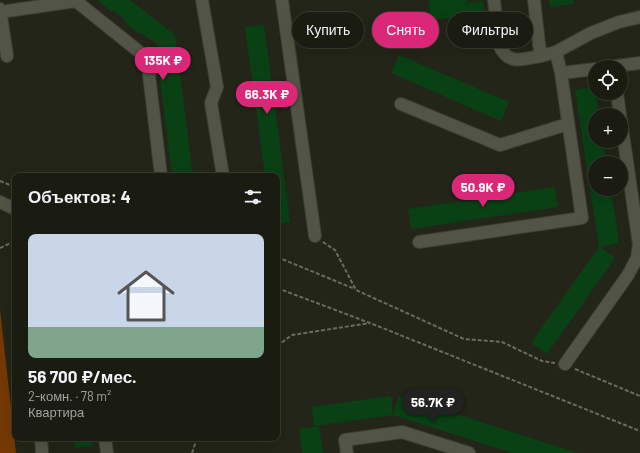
<!DOCTYPE html>
<html lang="ru">
<head>
<meta charset="utf-8">
<style>
  body { margin:0; font-family:Barlow,sans-serif; background:#23251b; color:#f1f3f6; height:100vh; display:flex; flex-direction:column; font-size:15px; white-space:nowrap }
  * { box-sizing:border-box; margin:0 }
  p { font-size:13px; color:#9fa19f }
  .icon { flex:none; width:22px; height:22px; fill:none; stroke:currentColor; stroke-width:2; stroke-linecap:round; stroke-linejoin:round }
  .map { position:relative; flex:1; overflow:hidden }
  .panel { position:absolute; left:12px; top:173px; width:268px; height:268px; display:flex; flex-direction:column; background:#1a1c12; border-radius:8px; box-shadow:0 4px 16px #0002,0 0 0 1px #383a32 }
  .panel>* { flex:none }
  .guide { position:absolute; left:292px; top:12px; width:288px; height:36px; display:flex; gap:8px }
  .fabs { position:absolute; left:588px; top:60px; display:grid; gap:8px }
  .fabs a { display:grid; place-items:center; width:40px; height:40px; border-radius:50%; background:#1a1c12; box-shadow:0 4px 16px #0002,0 0 0 1px #383a32; font-size:20px }
  .price { position:absolute; translate:-50% -34px; padding:0 9px; border-radius:14px; background:#db2777; color:#fff; font-size:13px; line-height:26px; filter:drop-shadow(0 1px 2px #0008) }
  .price::after { content:''; position:absolute; left:50%; top:24px; width:12px; height:9px; margin-left:-6px; background:inherit; clip-path:polygon(0 0,100% 0,50% 100%) }
  .price.active { background:#222; color:#fff }
  ul { padding:0; list-style:none }
  li { display:grid; align-content:center; gap:8px; height:212px; padding:0 16px }
  li span { display:grid; place-items:center; height:124px; border-radius:8px; color:#555 }
  li>.icon { margin-inline-start:auto }
  span .icon { width:72px; height:72px; fill:#fffc; stroke-width:1 }
  li b { font-size:17px }
  h2 { display:flex; justify-content:space-between; align-items:center; height:48px; padding:0 16px; font-size:17px }
  .tag { padding:0 14px; border-radius:18px; background:#1a1c12; box-shadow:0 4px 16px #0002,0 0 0 1px #383a32; font-size:14px; line-height:36px }
  .tag.active { background:#db2777; color:#fff }
  .map>svg:first-child { display:block }
  .green { fill:#763904 }
  .building { fill:#094114 }
  .lines { fill:none; stroke-linecap:round; stroke-linejoin:round }
  .minor-casing { stroke:#3d3e34; stroke-width:14 }
  .path { stroke:#6b6c61; stroke-width:2; stroke-dasharray:4 2; stroke-linecap:butt }
  .minor { stroke:#525546; stroke-width:12 }
</style>
</head>
<body>
<div class="map">
<svg width="640" height="453" viewBox="0 0 640 453">
  <rect width="100%" height="100%" fill="#232518"/>
  <!-- green -->
  <path class="green" d="M0 309 16 453H0Z"/>
  <!-- building -->
  <g class="building">
    <path d="M97 0H130L175 35 193 176H172L158 64H160L157 44 141 33 140 34 124 22 125 20 113 10 112 12Z"/>
    <path d="M432 0H467L468 8V3L483 1 485 22 470 24V16L431 20 428 1Z"/>
    <path d="M549 0H573V4L550 7Z"/>
    <path d="M264 25 290 222 277 224V176H265L245 27Z"/>
    <path d="M399 55 509 102 501 121 391 73Z"/>
    <path d="M595 86V93H596L599 115H595V141H603L607 163H595V189H611L619 243 600 247 615 258 547 354 531 343 599 247 575 90Z"/>
    <path d="M555 187 558 207 411 229 408 209Z"/>
    <path d="M391 396 393 415 399 396 578 453H512L393 415 314 426 312 407Z"/>
    <path d="M319 426 323 453H302L299 429Z"/>
    <path d="M74 438H91L92 446 75 448Z"/>
  </g>
  <g class="lines">
    <!-- minor casing -->
    <g class="minor-casing">
      <g id="minor">
        <path d="M202 0 217 87 211 103 223 176"/>
        <path d="M282 0 315 236"/>
        <path d="M494 0 499 45C508 66 523 59 541 56"/>
        <path d="M534 0 539 44 541 56 556 52 591 33 619 22 640 17"/>
        <path d="M0 9 7 56"/>
        <path d="M0 12 76 1 147 58 161 176"/>
        <path d="M609 67 640 63"/>
        <path d="M561 73 595 69"/>
        <path d="M617 93 620 115"/>
        <path d="M401 104 500 145 568 124"/>
        <path d="M0 202 15 209"/>
        <path d="M419 242 582 218 561 73 556 52"/>
        <path d="M565 364 628 275 637 258 639 245 621 120"/>
        <path d="M41 438 42 453"/>
        <path d="M105 438 107 453"/>
        <path d="M347 453 345 440 402 432 469 453"/>
      </g>
    </g>
    <!-- path -->
    <g class="path">
      <path d="M0 181 15 187"/>
      <path d="M323 242 335 250 356 290 464 339 502 342 542 361 555 363"/>
      <path d="M0 248 15 241"/>
      <path d="M277 257 355 289"/>
      <path d="M277 288 370 323 640 431"/>
      <path d="M277 346 292 335 370 323"/>
      <path d="M575 369 640 396"/>
      <path d="M192 453 197 438"/>
    </g>
    <!-- minor -->
    <use href="#minor" class="minor"/>
  </g>
</svg>
<div class="fabs">
<a><svg class="icon" aria-label="locate" viewBox="0 0 24 24"><circle cx="12" cy="12" r="6"/><path d="M12 2v4M12 18v4M2 12h4M18 12h4"/></svg></a>
<a>+</a>
<a>−</a>
</div>
<b class="price" style="left:163px;top:81px">135K ₽</b>
<b class="price" style="left:267px;top:115px">66.3K ₽</b>
<b class="price" style="left:483px;top:208px">50.9K ₽</b>
<b class="price active" style="left:433px;top:423px">56.7K ₽</b>
<div class="guide">
<a class="tag">Купить</a>
<a class="tag active">Снять</a>
<a class="tag">Фильтры</a>
</div>
<section class="panel">
<h2>Объектов: 4<svg class="icon" aria-label="filters" viewBox="0 0 24 24"><path d="M4 7h16M4 17h16"/><circle cx="9" cy="7" r="2"/><circle cx="15" cy="17" r="2"/></svg></h2>
<ul>
<li><span style="background:linear-gradient(#c9d6e8 75%,#7fa58c 0)"><svg class="icon" aria-label="home" viewBox="0 0 24 24"><path d="M3 11l9-7 9 7M6 9v11h12V9"/></svg></span><div><b>56 700 ₽/мес.</b><p>2-комн. · 78 m²</p><p>Квартира</p></div></li>
</ul>
</section>
</div>
</body>
</html>
